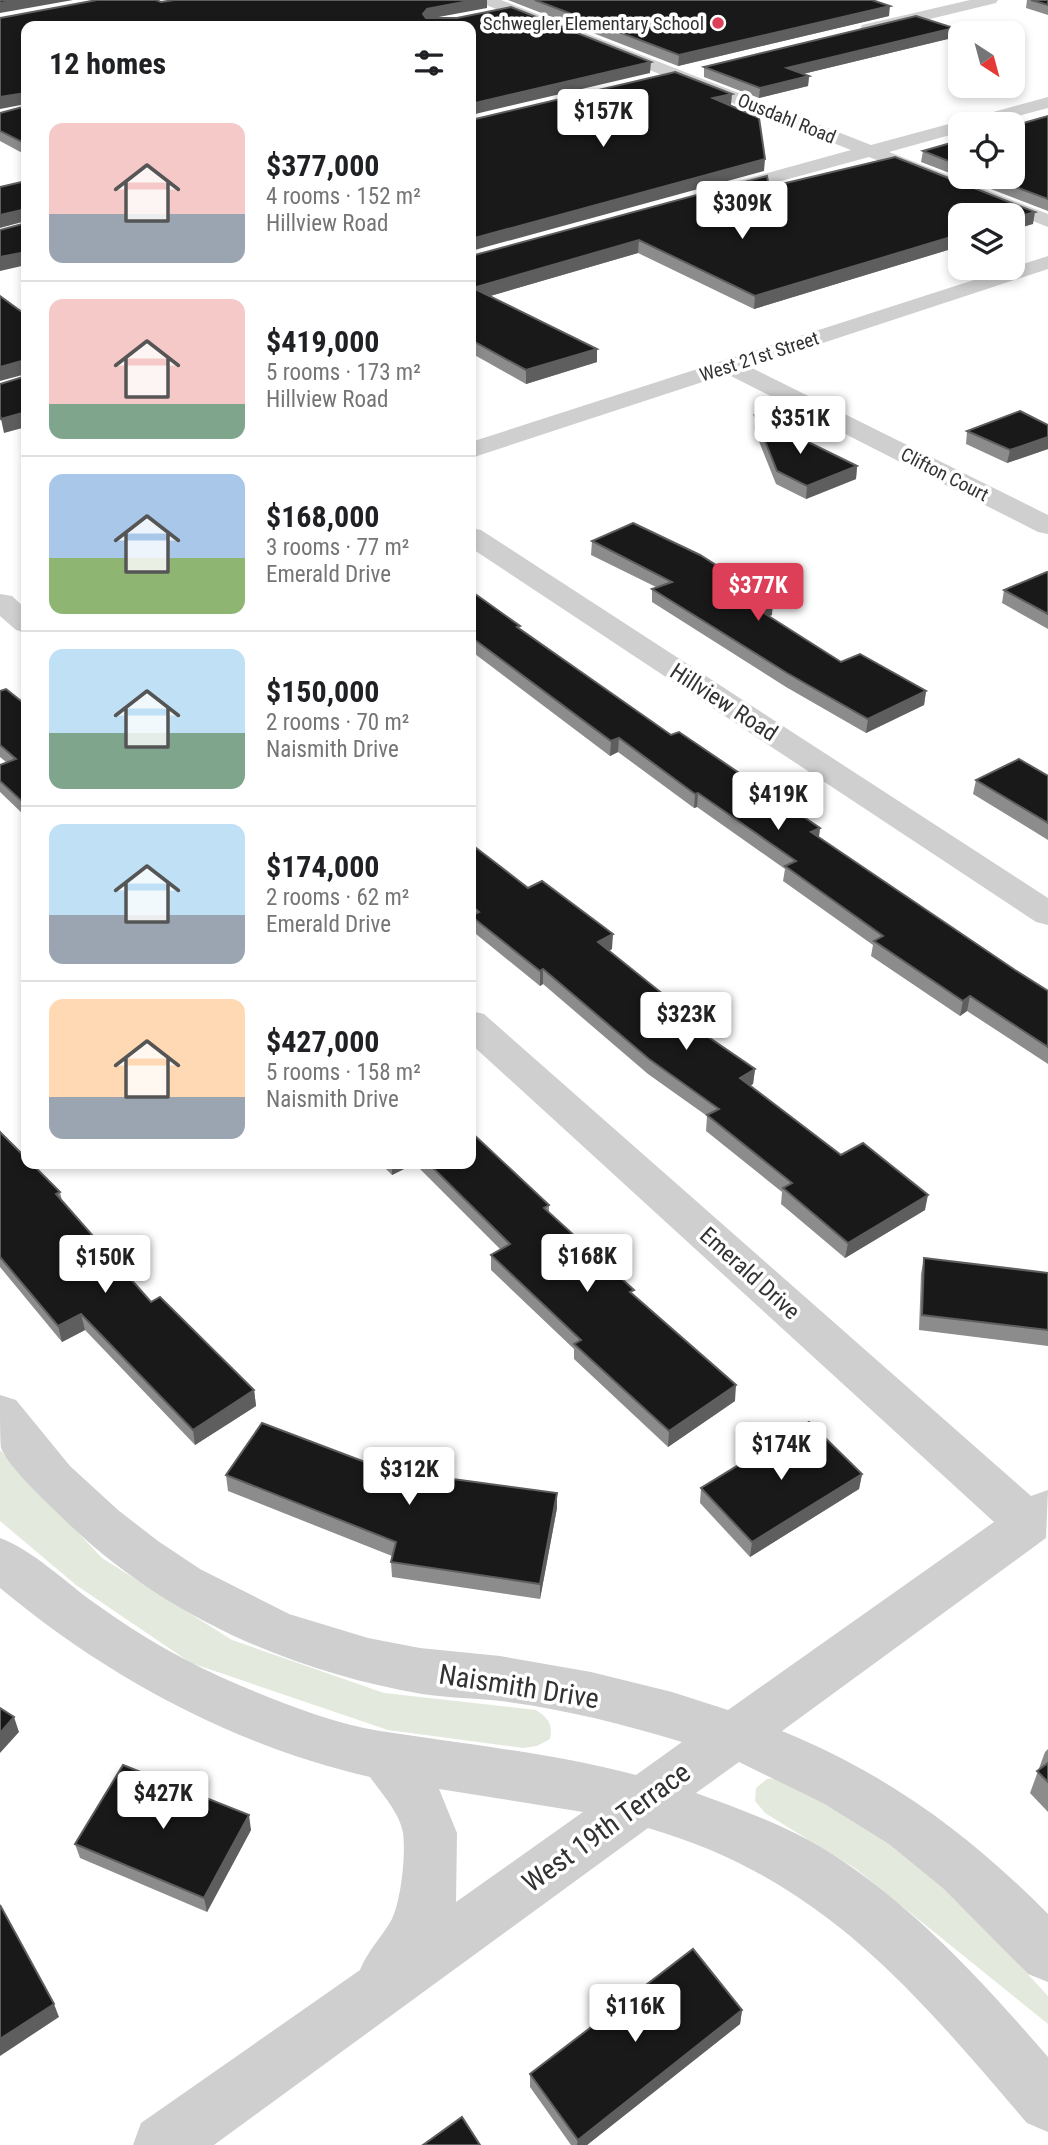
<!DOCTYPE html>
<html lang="en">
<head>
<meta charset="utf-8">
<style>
  body { margin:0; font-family:"Roboto Condensed",sans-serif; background:#f2f2f2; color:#202124; height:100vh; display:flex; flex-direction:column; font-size:26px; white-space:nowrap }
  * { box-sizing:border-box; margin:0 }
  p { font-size:23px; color:#757577 }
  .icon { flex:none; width:38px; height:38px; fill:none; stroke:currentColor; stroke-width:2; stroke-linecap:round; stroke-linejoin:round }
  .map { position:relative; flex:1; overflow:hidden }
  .sheet { position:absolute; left:21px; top:21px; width:455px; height:1148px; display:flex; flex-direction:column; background:#fff; border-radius:14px; box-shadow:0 4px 10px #0003 }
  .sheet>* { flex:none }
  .needle { width:46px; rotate:144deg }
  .fabs { position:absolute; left:948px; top:21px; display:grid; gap:14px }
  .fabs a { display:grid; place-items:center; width:77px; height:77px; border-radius:14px; background:#fff; box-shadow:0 4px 10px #0003; font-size:35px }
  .price { position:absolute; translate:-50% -60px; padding:0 16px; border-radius:7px; background:#fff; color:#222; font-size:23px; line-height:46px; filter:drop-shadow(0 2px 4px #0008) }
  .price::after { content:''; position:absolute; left:50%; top:42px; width:21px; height:16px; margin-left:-10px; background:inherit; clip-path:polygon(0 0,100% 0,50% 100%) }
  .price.on { background:#de3f58; color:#fff }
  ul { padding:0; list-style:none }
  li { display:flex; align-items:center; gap:21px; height:175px; padding:0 28px }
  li+li { border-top:2px solid #e0e0e0 }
  li span { display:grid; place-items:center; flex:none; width:196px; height:140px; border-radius:14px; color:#555 }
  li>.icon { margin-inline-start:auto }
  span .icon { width:84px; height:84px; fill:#fffc; stroke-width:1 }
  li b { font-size:30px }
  h2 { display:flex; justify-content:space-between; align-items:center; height:84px; padding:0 28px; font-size:30px }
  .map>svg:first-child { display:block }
  .green { fill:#e3e9dc }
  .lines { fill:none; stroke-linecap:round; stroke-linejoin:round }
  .minor { fill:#cfcfcf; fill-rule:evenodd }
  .wall { fill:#8c8c8c }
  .shaded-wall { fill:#5e5e5e }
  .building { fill:#191919; stroke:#5e5e5e; stroke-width:2 }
  .poi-dot { fill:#de3f58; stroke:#fff; stroke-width:2.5 }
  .labels { text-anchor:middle; stroke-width:7; stroke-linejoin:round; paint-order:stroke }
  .far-poi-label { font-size:19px; fill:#323232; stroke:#fff; text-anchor:end }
  .far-street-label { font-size:19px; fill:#323232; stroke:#fff }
  .street-label { font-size:23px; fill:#323232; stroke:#fff }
  .near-street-label { font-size:28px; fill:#323232; stroke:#fff }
</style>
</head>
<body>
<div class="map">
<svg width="1048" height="2145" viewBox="0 0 1048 2145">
  <rect width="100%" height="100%" fill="#fff"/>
  <!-- green -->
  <g class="green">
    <path d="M0 1450 102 1558 232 1640 384 1693 536 1710C548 1718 553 1724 550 1739L537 1746 523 1748 388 1730 191 1663 76 1585 0 1521Z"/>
    <path d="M780 1778C811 1796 844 1811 873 1831 940 1877 993 1937 1048 1996V2024L856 1869 765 1813 755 1801 756 1788 767 1779Z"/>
  </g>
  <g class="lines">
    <!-- minor -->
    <g class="minor">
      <path d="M479 0H501L871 145 1048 97V108L987 124H961V132L889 152 1048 214V227L869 157 723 197H709L706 193 709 189 851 150 481 3Z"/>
      <path d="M970 0H998L996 3 868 34 860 29 862 25Z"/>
      <path d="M1048 256V269L750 367 1048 515V534L1038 532 727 374 471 458V442Z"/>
      <path d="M471 528 481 530 1048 898V925L1036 922 471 548Z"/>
      <path d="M0 594 12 596 26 609V633L16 630 0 616Z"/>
      <path d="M471 1011 484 1014 1031 1496 1048 1490 1046 1538 782 1731C887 1774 968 1833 1048 1914V1982L1028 1974 944 1889 889 1844 823 1803 739 1762 696 1793C742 1810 790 1827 832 1854 916 1908 983 1982 1048 2057V2132L1027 2123C913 1990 823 1879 648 1828L214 2145H133L141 2123 360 1970C368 1950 382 1937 392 1919 401 1900 406 1855 403 1833 400 1813 381 1793 370 1777 234 1746 107 1677 0 1588V1538C33 1550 66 1583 96 1604 140 1636 189 1664 239 1685 284 1704 332 1723 380 1731 465 1744 552 1753 636 1775L682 1742C624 1724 562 1709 501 1701 475 1698 448 1698 422 1694 293 1672 167 1617 72 1527 54 1509 10 1470 1 1448 0 1437 0 1408 0 1395L16 1400 70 1466 118 1510 158 1541 200 1569 289 1614 368 1638 420 1648 500 1656 591 1672 672 1692 728 1710 994 1522 471 1044ZM439 1789 583 1812 456 1902 457 1833Z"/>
    </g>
  </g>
  <!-- wall -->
  <g class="wall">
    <path d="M508 0H872L889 16 678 66Z"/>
    <path d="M1027 0H1048V15L1026 8Z"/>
    <path d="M954 28 952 38 803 74 809 76 808 86 759 98 704 77V67Z"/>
    <path d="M26 106V155L0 141V113Z"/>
    <path d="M1048 116V211L921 162 923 151 961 140V177H1013Z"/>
    <path d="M769 187 1033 224 961 215V246L754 309 638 253 490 296 597 349V362L526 384 471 353V256Z"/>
    <path d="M755 416 857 466 856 479 806 499 776 484 754 429Z"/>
    <path d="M1048 425V449L1007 463 966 444 967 431Z"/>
    <path d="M592 541 772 615 769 616 841 662 926 691 924 705 866 733 786 687 652 602V589L656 587 591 555Z"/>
    <path d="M1048 573V629L1002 603 1004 590Z"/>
    <path d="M471 591 520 629 671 735 820 828 819 837 1015 970 1048 991V1064L967 1011 960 1016 871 956 873 945 783 881 785 869 697 807 694 808 618 752 610 756 471 651Z"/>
    <path d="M0 691 26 705V817L0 792V765L6 762 0 757Z"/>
    <path d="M1048 776V840L973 794 976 780Z"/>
    <path d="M471 844 528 888 612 949 609 951 689 1015 688 1023 755 1069 753 1084 750 1086 841 1155 925 1210 845 1258 781 1204 782 1192 706 1131 707 1116 648 1074 543 984 540 986 471 930Z"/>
    <path d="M0 1132 60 1192 62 1201 151 1302 254 1390 256 1406 195 1445 85 1330 62 1342 0 1267Z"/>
    <path d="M381 1164H414L392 1175Z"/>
    <path d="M415 1164H471L549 1205V1212L634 1296 735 1401 668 1447 574 1359V1349L491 1270V1255L500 1249Z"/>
    <path d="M924 1258 1048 1273V1346L919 1330 921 1274Z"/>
    <path d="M386 1470 557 1508 540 1599 392 1577 391 1562 392 1556 228 1491 226 1475Z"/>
    <path d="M862 1474 859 1489 750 1557 700 1503 701 1488Z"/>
    <path d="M1048 1749V1812L1030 1793 1045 1752Z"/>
    <path d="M251 1830 207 1912 80 1858 75 1844Z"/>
    <path d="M742 2010 740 2024 587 2145H571L530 2087V2074Z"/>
  </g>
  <!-- shaded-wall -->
  <g class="shaded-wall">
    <path d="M15 0H73L0 13V3Z"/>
    <path d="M474 0H487V8L428 19 424 25 423 14 427 9Z"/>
    <path d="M890 6 889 16 678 66 679 55Z"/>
    <path d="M954 28 952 38 786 78 787 68Z"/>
    <path d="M651 62 650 73 471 115V104Z"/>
    <path d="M809 76 808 86 759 98 760 88Z"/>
    <path d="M26 93V104L0 109V97Z"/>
    <path d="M732 94 731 105 712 110 713 98Z"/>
    <path d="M765 159 764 171 471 251V239Z"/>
    <path d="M26 209V221L0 228V215Z"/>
    <path d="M1035 212 1033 224 1013 230V218Z"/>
    <path d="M961 234V246L754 309 755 296Z"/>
    <path d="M639 240 638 253 473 301V288Z"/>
    <path d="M26 252V265L0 271V257Z"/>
    <path d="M597 349V362L526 384V370Z"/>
    <path d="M25 360 26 374 0 381V367Z"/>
    <path d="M26 412V427L4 433 1 419Z"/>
    <path d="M1048 437V449L1007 463 1010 450Z"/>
    <path d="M857 466 856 479 806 499 807 486Z"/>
    <path d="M773 601 772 615 755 621 756 608Z"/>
    <path d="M926 691 924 705 866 733 868 719Z"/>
    <path d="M619 738 618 752 610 756 611 741Z"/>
    <path d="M698 793 697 807 694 808 695 794Z"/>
    <path d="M820 828 818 842 811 832Z"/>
    <path d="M613 934 612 949 598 956V942Z"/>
    <path d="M543 969V984L540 986V971Z"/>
    <path d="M970 996 967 1011 960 1016 963 1001Z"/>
    <path d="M689 1015 688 1030 682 1019Z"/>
    <path d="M755 1069 753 1084 739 1093 740 1078Z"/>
    <path d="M392 1164H414L392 1175Z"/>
    <path d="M928 1195 925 1210 845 1258 848 1243Z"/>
    <path d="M81 1314 85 1330 62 1342 58 1326Z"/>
    <path d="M736 1385 735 1401 668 1447 669 1431Z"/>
    <path d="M254 1390 256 1406 195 1445 193 1430Z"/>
    <path d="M862 1474 859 1489 750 1557 752 1542Z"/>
    <path d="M557 1493V1508L540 1599V1584Z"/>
    <path d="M14 1717 19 1732 0 1753V1733Z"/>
    <path d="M249 1815 251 1830 207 1912 204 1898Z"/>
    <path d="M54 2004 59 2017 0 2056V2039Z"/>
    <path d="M742 2010 740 2024 587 2145H577L578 2140Z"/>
  </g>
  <!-- building -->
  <g class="building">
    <path d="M0 0H15L0 3Z"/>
    <path d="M97 0H156L161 2 174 0H474L427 9 423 14 426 18H457L511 7 651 62 471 104V26H26V97V93L0 97V18Z"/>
    <path d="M535 0H872L890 6 679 55Z"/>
    <path d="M1031 0H1048V5Z"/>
    <path d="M916 16 954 28 787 68 809 76 760 88 704 67Z"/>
    <path d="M675 72 732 94 713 98 759 118 765 159 471 239V120Z"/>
    <path d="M26 106V144L0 131V113Z"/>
    <path d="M1048 116V199L989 177H1013V126Z"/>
    <path d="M961 140V166L923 151Z"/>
    <path d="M895 157 1035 212 1013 218V215H961V234L755 296 639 240 473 288 597 349 526 370 471 340V256L767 176 769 187Z"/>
    <path d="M26 181V217V209L0 215V187Z"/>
    <path d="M26 223V252L0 257V230Z"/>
    <path d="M0 296 26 315V375L25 360 0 367Z"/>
    <path d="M26 376V412L1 419 0 415V384Z"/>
    <path d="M1020 411 1048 425V437L1010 450 967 431Z"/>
    <path d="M755 416 857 466 807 486 777 471Z"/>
    <path d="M633 523 700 555 773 601 756 608 841 662 860 654 926 691 868 719 787 673 652 589 672 582 592 541Z"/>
    <path d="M1047 572 1048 573V614L1004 590Z"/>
    <path d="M471 591 520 626 517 627 671 735 679 732 820 828 811 832 1015 970 1048 991V1047L970 996 963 1001 874 941 883 936 785 866 796 861 698 793 695 794 619 738 611 741 471 637Z"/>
    <path d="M6 689 26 705V805L0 781V765L16 759 0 745V691Z"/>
    <path d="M1019 759 1048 776V823L976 780Z"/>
    <path d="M471 844 528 888 542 881 613 934 598 942 689 1015 682 1019 755 1069 740 1078 841 1155 863 1143 928 1195 848 1243 783 1188 792 1183 707 1115 719 1109 649 1059 543 969 540 971 471 916 479 912 471 905Z"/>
    <path d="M0 1132 26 1158V1164H32L60 1192 56 1194 151 1302 160 1297 254 1390 193 1430 81 1314 58 1326 0 1257Z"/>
    <path d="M471 1132 549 1205 544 1208 634 1290 630 1292 736 1385 669 1431 574 1344 581 1340 491 1255 510 1244 429 1164H471Z"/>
    <path d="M924 1258 1048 1273V1330L922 1315Z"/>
    <path d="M809 1422 862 1474 752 1542 701 1488Z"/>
    <path d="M262 1423 386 1470 557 1493 540 1584 391 1562 396 1542 226 1475Z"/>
    <path d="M0 1708 14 1717 0 1733Z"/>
    <path d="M1048 1763V1782L1037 1771Z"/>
    <path d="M123 1765 249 1815 204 1898 75 1844Z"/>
    <path d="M0 1905 54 2004 0 2039Z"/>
    <path d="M693 1949 742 2010 578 2140 530 2074Z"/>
    <path d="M462 2117 480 2145H423Z"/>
  </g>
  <!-- markers -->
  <circle class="poi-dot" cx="718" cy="23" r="7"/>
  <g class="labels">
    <!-- far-poi labels -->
    <g class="far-poi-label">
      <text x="704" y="30">Schwegler Elementary School</text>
    </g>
    <!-- far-street labels -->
    <g class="far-street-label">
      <text transform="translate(787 118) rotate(22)" y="7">Ousdahl Road</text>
      <text transform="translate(759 356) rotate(-18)" y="7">West 21st Street</text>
      <text transform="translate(945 474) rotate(27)" y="7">Clifton Court</text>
    </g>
    <!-- street labels -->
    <g class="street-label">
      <text transform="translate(724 702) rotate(33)" y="8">Hillview Road</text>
      <text transform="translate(750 1273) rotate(42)" y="8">Emerald Drive</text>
    </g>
    <!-- near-street labels -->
    <g class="near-street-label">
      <text transform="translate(519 1686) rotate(9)" y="10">Naismith Drive</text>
      <text transform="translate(606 1827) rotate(-36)" y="10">West 19th Terrace</text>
    </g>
  </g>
</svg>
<div class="fabs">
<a><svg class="needle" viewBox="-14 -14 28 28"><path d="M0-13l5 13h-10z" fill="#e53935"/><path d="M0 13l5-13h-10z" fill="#757577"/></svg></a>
<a><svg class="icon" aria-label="locate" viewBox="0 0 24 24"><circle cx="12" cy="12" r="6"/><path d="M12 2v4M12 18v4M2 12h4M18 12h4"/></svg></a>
<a><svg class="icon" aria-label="layers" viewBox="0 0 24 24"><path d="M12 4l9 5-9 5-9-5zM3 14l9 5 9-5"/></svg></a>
</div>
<b class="price" style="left:603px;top:149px">$157K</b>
<b class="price" style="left:742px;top:241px">$309K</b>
<b class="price" style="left:800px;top:456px">$351K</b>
<b class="price on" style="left:758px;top:623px">$377K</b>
<b class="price" style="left:778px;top:832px">$419K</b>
<b class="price" style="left:686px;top:1052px">$323K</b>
<b class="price" style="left:587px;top:1294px">$168K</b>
<b class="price" style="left:105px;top:1295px">$150K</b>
<b class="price" style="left:781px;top:1482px">$174K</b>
<b class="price" style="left:409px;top:1507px">$312K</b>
<b class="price" style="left:163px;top:1831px">$427K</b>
<b class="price" style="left:635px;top:2044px">$116K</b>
<section class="sheet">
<h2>12 homes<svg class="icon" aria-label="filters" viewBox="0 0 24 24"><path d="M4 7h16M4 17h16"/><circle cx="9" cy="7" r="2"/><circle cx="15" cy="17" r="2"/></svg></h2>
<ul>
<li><span style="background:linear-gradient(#f6c9c9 65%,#9aa5b1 0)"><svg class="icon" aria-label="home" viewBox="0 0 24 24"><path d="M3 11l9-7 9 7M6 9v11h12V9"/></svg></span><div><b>$377,000</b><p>4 rooms · 152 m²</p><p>Hillview Road</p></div></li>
<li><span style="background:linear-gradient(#f6c9c9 75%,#7fa58c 0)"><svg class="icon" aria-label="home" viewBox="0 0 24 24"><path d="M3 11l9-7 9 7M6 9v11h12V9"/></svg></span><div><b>$419,000</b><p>5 rooms · 173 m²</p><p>Hillview Road</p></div></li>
<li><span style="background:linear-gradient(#a9c7e8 60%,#8fb573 0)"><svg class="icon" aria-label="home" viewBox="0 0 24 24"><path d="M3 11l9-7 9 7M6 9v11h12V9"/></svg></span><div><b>$168,000</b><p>3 rooms · 77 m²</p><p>Emerald Drive</p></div></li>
<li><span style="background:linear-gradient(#bfe0f5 60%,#7fa58c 0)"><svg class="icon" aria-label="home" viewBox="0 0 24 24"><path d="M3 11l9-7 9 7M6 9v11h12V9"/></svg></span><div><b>$150,000</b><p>2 rooms · 70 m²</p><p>Naismith Drive</p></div></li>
<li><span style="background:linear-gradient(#bfe0f5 65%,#9aa5b1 0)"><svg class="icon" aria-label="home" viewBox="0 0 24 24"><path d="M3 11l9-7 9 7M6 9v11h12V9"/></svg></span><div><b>$174,000</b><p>2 rooms · 62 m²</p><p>Emerald Drive</p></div></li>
<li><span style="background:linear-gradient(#ffd9b3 70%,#9aa5b1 0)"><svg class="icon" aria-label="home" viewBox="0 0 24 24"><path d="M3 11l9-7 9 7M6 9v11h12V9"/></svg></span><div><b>$427,000</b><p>5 rooms · 158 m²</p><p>Naismith Drive</p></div></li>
</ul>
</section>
</div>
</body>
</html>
